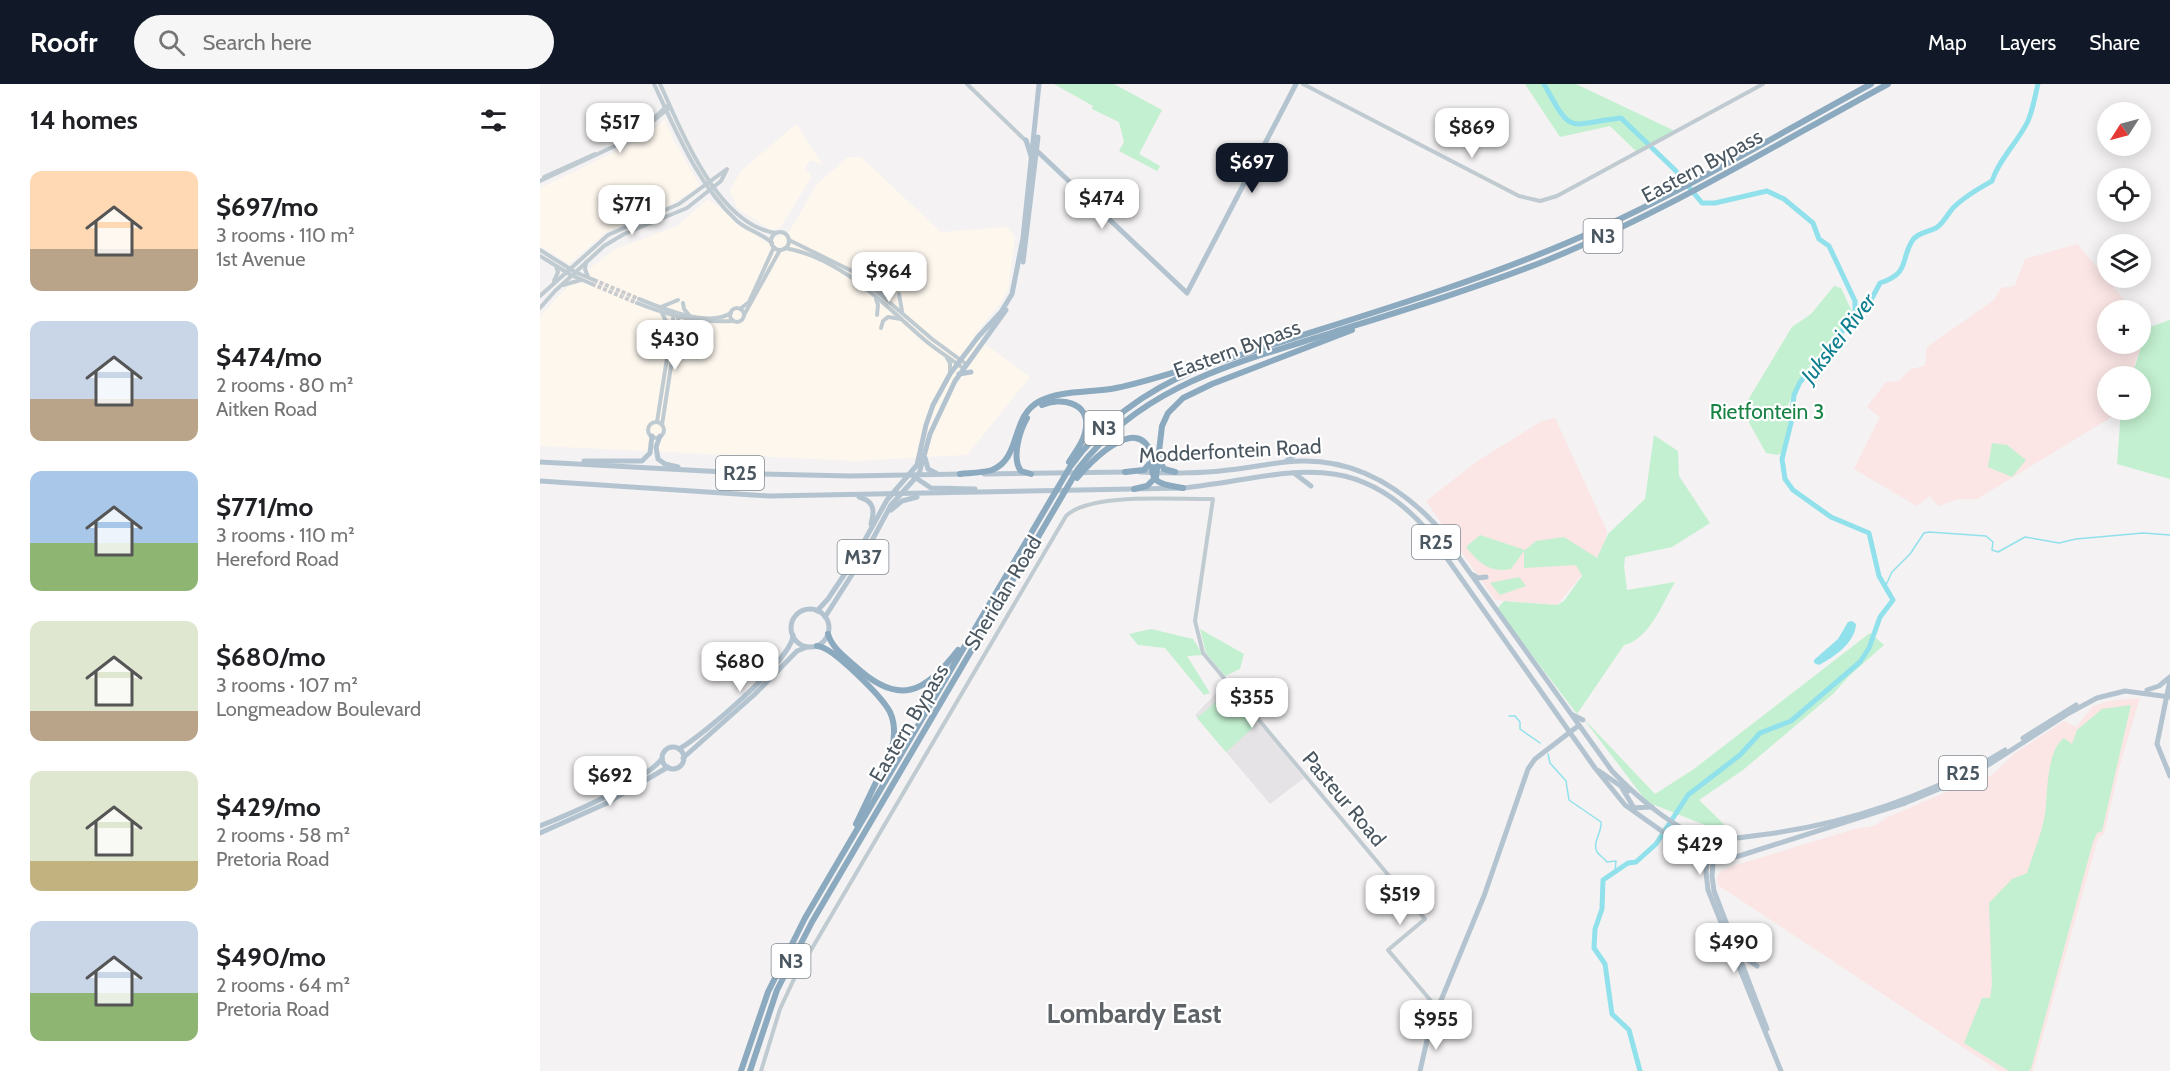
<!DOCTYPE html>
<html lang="en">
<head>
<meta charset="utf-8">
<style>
  body { margin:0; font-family:Cabin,sans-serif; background:#f6f6f6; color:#202124; height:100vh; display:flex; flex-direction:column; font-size:22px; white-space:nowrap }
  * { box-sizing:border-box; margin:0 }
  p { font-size:20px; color:#757577 }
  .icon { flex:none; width:33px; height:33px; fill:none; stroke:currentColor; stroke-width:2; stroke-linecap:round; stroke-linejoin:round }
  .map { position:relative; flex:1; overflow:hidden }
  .sheet { display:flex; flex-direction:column; background:#fff; width:540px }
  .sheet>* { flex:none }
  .needle { width:39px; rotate:234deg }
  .tools { position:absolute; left:1557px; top:18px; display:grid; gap:12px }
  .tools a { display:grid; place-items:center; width:54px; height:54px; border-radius:50%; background:#fff; box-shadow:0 3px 15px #0003; font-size:30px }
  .price { position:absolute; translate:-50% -51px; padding:0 14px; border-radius:12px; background:#fff; color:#222; font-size:20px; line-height:39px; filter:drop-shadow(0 2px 3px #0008) }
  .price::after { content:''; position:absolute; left:50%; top:36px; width:18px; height:14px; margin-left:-9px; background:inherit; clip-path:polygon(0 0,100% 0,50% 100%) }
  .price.selected { background:#111827; color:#fff }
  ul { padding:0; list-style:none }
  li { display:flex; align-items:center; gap:18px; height:150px; padding:0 30px }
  li span { display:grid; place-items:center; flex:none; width:168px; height:120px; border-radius:12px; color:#555 }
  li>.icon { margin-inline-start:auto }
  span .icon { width:72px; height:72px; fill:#fffc; stroke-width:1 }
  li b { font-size:26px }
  h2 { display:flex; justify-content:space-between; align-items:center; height:72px; padding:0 30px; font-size:26px }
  header { display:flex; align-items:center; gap:36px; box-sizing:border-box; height:84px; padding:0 30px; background:#111827; color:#fff }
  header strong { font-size:28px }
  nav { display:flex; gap:33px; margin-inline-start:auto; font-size:21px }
  .search { width:420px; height:54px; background:#f6f6f6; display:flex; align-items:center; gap:15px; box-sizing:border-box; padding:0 21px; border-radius:33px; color:#757577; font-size:22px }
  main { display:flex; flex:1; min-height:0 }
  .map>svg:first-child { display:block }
  .commercial { fill:#fdf7ee }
  .education { fill:#e5e3e5 }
  .medical { fill:#fbe5e5 }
  .green { fill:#c3f0d0 }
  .water { fill:#91e1ec }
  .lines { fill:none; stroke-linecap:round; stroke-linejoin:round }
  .stream { stroke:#91e1ec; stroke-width:1.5 }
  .river { stroke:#91e1ec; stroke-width:5 }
  .minor-tunnel { stroke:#cacbce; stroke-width:4; stroke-dasharray:4 2; stroke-linecap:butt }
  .minor { stroke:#c0cbd1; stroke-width:4 }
  .major { stroke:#b3c4d0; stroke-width:5 }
  .highway { stroke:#8ba9bf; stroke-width:6 }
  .labels { text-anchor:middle; stroke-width:4.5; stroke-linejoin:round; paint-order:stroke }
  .shield { fill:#fff; stroke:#808990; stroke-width:1.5 }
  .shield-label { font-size:20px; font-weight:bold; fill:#4a5760 }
  .street-label { font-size:21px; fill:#4a5760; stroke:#fff }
  .park-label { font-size:21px; fill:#198245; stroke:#fff }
  .water-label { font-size:22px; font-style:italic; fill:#0f7f8f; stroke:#fff }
  .district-label { font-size:27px; font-weight:bold; fill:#5e6367; stroke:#fff }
</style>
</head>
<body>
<header>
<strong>Roofr</strong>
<div class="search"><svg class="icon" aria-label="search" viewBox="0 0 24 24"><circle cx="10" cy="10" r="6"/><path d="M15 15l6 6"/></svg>Search here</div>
<nav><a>Map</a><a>Layers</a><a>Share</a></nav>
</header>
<main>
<section class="sheet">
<h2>14 homes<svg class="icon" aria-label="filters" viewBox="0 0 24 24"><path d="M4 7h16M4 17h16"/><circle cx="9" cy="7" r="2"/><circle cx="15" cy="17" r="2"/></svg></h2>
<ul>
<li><span style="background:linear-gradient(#ffd9b3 65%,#b9a48a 0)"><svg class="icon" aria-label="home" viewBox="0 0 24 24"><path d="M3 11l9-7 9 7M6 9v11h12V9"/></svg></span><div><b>$697/mo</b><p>3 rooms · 110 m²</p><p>1st Avenue</p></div></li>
<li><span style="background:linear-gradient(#c9d6e8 65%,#b9a48a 0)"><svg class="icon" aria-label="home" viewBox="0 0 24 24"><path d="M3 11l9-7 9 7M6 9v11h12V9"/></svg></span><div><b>$474/mo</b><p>2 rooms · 80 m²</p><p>Aitken Road</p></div></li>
<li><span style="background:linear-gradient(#a9c7e8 60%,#8fb573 0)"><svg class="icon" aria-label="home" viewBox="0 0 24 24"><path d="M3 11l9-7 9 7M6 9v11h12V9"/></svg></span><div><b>$771/mo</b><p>3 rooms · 110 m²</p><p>Hereford Road</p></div></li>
<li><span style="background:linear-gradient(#dfe7d0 75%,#b9a48a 0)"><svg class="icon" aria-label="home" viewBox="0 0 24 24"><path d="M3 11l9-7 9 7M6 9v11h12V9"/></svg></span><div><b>$680/mo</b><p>3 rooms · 107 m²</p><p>Longmeadow Boulevard</p></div></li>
<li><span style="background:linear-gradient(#dfe7d0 75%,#c2b280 0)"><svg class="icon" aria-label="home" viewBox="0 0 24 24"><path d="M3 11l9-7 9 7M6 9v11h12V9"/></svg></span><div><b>$429/mo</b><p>2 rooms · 58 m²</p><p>Pretoria Road</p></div></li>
<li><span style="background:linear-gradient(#c9d6e8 60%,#8fb573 0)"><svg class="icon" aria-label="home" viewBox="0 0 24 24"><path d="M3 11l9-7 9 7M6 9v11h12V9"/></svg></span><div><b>$490/mo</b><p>2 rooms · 64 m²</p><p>Pretoria Road</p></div></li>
</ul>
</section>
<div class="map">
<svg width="1630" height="987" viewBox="0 0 1630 987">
  <rect width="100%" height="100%" fill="#f4f2f2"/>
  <!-- commercial -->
  <g class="commercial">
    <path d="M125 35 133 55 160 102 127 123 107 129 65 149 29 180 0 162V104L102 55Z"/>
    <path d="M256 40 283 81 270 76 265 85 270 89 271 94 240 144 231 146 197 124 190 106 201 87Z"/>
    <path d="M308 73H321L401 148 467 143 475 153 468 206 459 221 434 252 490 293 427 371 316 377 0 362V232L34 196 75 165 137 142 168 115 225 158 249 148 277 100Z"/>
  </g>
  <!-- education -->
  <path class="education" d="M686 599 764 694 730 720 655 631Z"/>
  <!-- medical -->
  <g class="medical">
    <path d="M1537 160 1593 226H1568V260H1600L1601 236 1607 244 1591 292H1568V326H1579L1578 329 1437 415H1418L1398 422 1390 412 1377 422 1314 385 1340 333 1327 323 1346 298 1359 297 1371 285 1385 282 1387 263 1454 216 1461 204 1475 202 1485 175Z"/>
    <path d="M1015 334 1067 447 1063 465 1017 521 955 516 886 417 939 376 1002 337Z"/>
    <path d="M1600 614 1580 681 1564 750 1558 754 1493 987H1459L1178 801 1177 794 1180 788 1193 782 1315 745 1334 742 1346 734 1437 695 1451 692 1474 670 1524 637 1536 643 1553 622 1569 617Z"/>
  </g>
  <!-- green -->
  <g class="green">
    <path d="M514 0H574L622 26 599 70 620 82 617 87 579 67 584 58 579 38 552 25 553 22Z"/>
    <path d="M985 0H1036L1135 47 1097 68 1070 42 1020 53Z"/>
    <path d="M1294 202 1301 204 1313 230 1304 239 1288 269 1279 275 1260 297 1248 321 1251 338 1243 368 1238 371 1226 369 1202 326 1252 243 1271 230Z"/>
    <path d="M1630 236V395L1577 380 1581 326H1600V292H1592L1607 244Z"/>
    <path d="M1114 351 1138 367 1139 392 1170 439 1132 463 1085 473 1084 482 1087 506 1135 498C1123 518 1109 556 1084 561L1037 630 957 525 964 517 1017 521 1024 517 1042 492 1036 481 984 484V467L971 485C949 489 939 479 926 463L940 451 985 466 996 457 1024 453 1057 474 1068 450 1105 415Z"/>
    <path d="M1452 359 1467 361 1486 376 1472 393 1448 383Z"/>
    <path d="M979 493 986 502 960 511 950 499Z"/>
    <path d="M611 545 653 555 663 571 647 572 670 609 664 611 625 564 598 561 589 550Z"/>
    <path d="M660 545 704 570 700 585 685 592 666 569Z"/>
    <path d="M1330 549 1344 561 1309 592 1294 609 1203 686 1159 716 1198 754 1107 718 1043 634 1115 710 1154 685Z"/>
    <path d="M687 609 715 642 686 668 657 634Z"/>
    <path d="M1591 621 1562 747 1557 749 1553 758 1491 985 1488 987H1469L1424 959 1442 914H1450L1452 900 1449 819 1472 795 1487 789C1493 770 1502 749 1505 730 1508 709 1506 667 1524 654L1532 660 1537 646 1562 625Z"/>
  </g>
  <!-- water -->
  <path class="water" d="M1312 537 1316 540C1315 559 1294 573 1279 581L1274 579V576L1298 555 1308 538Z"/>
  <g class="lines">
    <!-- stream -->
    <g class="stream">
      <path d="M1345 503 1352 488 1370 470 1384 449 1389 448 1446 452 1453 458 1452 466 1458 468 1485 453 1519 459 1536 455 1603 449 1630 451"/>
      <path d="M969 632H975L980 638V645L1000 659"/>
      <path d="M1008 670 1010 679 1026 697 1029 716 1061 738C1062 749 1052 758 1057 768 1059 771 1064 774 1067 778L1076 777 1075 788"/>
    </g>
    <!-- river -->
    <g class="river">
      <path d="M1004 0C1033 53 1027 40 1081 34L1135 86 1162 119H1175L1227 107 1244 115 1273 139 1279 155 1289 162 1315 217V229"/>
      <path d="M1100 987 1089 946 1072 930 1065 880 1054 864 1055 845 1062 825 1063 796 1088 779 1096 778 1116 760 1148 711 1200 671 1220 649 1251 637 1320 578 1329 564 1340 533 1353 516 1339 492 1329 449 1291 433 1253 406 1245 395 1242 375 1251 339 1254 311 1260 298 1277 279 1289 272 1306 240 1322 220 1331 216 1340 199C1370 189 1360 177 1372 157 1377 149 1388 148 1396 144 1403 140 1408 129 1414 123 1425 112 1438 105 1452 97 1459 75 1478 58 1488 37 1493 25 1495 12 1498 0"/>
    </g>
    <!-- minor-tunnel -->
    <g class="minor-tunnel">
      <path d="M54 196 99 215"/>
      <path d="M52 200 97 219"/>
    </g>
    <!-- minor -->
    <g class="minor">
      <path d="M114 0C136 47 158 101 197 137 208 147 222 149 232 159"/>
      <path d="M120 0C142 47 177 141 236 149"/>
      <path d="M427 0 487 58"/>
      <path d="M763 0 979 112 1000 117 1017 112 1223 0"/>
      <path d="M110 38 127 22"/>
      <path d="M4 93 55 70"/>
      <path d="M0 97 92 54 128 25"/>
      <circle cx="240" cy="157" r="9"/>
      <path d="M249 156 314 188 392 255 426 280"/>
      <path d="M245 164C302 174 344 221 386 257 398 267 411 275 423 284"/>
      <path d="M0 166 35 188 54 196"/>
      <path d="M0 172 31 191 52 200"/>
      <path d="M46 178 45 185 48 193"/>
      <path d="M14 197 18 188 16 182"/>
      <path d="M23 201 41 196"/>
      <path d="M338 207 346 208 358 205"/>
      <path d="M359 210 362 227"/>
      <path d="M0 212 68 151 139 120 187 85 181 97 147 124 84 150 64 162 15 207 0 224"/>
      <path d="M99 215C121 224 169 244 191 229"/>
      <path d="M336 215 338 221 337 231"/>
      <path d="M97 219C130 232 157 239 193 237"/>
      <path d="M143 219 144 225 149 231"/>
      <path d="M121 223 138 216"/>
      <circle cx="197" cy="231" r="7"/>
      <path d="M200 225 209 218 234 163"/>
      <path d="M122 229 129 243"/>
      <path d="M204 231 240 166"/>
      <path d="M341 244 343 237 348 233 361 235"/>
      <path d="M407 274 410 279V290"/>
      <path d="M117 338 134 229"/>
      <circle cx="116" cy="346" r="8"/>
      <path d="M122 341 139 230"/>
      <path d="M221 987 240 925 254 895 526 432C550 408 638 416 673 415L655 537 663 569 885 835 848 866 897 924"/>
    </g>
    <!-- major -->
    <g class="major">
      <path d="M486 56 491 72"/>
      <path d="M495 65 647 209 756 0"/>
      <path d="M483 178 498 53"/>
      <path d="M419 290 431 288"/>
      <path d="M120 352 116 363 118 375 125 380 138 383"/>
      <path d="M385 374 388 385 396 389"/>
      <path d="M44 377H102L110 369 112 352"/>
      <path d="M746 377 759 368"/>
      <path d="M0 378 221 390 310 392 423 390"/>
      <path d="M600 388C629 389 659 390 688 386 713 384 737 377 762 377 815 376 859 402 895 440L1072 687C1093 709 1131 743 1160 752 1180 757 1200 754 1220 751 1304 741 1393 711 1465 666"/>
      <path d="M754 389 771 402"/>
      <path d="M444 390 588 388"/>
      <path d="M373 392 391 404 435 405"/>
      <path d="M0 397 229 412 643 404C740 394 810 358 887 446L1055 684 1085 721 1154 770 1182 775 1199 772 1365 719 1399 705 1445 683 1529 629 1557 614 1585 607 1630 613"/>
      <path d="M319 413C334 417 335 426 331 440"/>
      <path d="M351 426 362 417 377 413"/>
      <path d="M933 491 938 494 946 493"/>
      <circle cx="270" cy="544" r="19"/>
      <path d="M277 527 288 515 312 479 347 416 377 381 386 341 393 321 410 290 438 253 461 228 472 210 483 154 499 0"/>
      <path d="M285 533 322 475 351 421 379 390 390 350 415 297 466 226"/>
      <path d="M1630 596 1617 660 1630 692"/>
      <path d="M1607 606 1619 602 1630 593"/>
      <path d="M1033 631 1043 636"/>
      <path d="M1483 654 1536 621"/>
      <circle cx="133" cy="674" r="11"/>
      <path d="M139 665C161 653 253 575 253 551"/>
      <path d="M143 674 215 610 257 567 267 563"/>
      <path d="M1059 687 1088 707"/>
      <path d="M1082 704 1094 724"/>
      <path d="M1092 724 1112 723"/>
      <path d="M0 742C32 729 100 700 122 675"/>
      <path d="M0 749 65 720 128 683"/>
      <path d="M1170 753 1166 788 1168 806 1241 987"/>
      <path d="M1175 754 1172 792 1174 807 1227 945"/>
      <path d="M1199 870 1217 882"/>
      <path d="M880 987 890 943 944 812 988 685 995 675 1038 642"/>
    </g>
    <!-- highway -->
    <g class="highway">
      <path d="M502 321C520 313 549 318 546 343 545 356 536 367 529 378"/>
      <path d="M487 334C480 346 471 374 481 387L491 390"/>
      <path d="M619 376 624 385 635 388"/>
      <path d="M585 388 604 386 611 378"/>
      <path d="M420 390C430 389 442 389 452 386 482 374 470 332 500 317 522 306 552 309 576 304 610 297 644 285 677 275"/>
      <path d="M537 394C549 379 597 329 611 369 614 378 609 388 616 396 623 402 634 402 643 404"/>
      <path d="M594 405 607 402 616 393 622 342 628 329 643 314 672 300 812 246"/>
      <path d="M288 550C292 564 305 573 315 582 359 623 385 609 418 566"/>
      <path d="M277 562C292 562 342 613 350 628 355 639 355 652 352 665L316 740"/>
      <path d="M201 987 228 908 265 834 530 383C563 337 607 306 658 285 782 243 909 209 1029 158 1133 114 1231 54 1331 0"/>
      <path d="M210 987 237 906 272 838 538 385C603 300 697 279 794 248 864 226 936 204 1005 177 1124 129 1235 61 1348 0"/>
    </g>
  </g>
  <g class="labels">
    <!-- shield labels -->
    <g class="shield">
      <rect x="1043.5" y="135" width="39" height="34" rx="4.5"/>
      <rect x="544.5" y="327" width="39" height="34" rx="4.5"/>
      <rect x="176" y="372" width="48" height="34" rx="4.5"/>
      <rect x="872" y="441" width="48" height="34" rx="4.5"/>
      <rect x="297.5" y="456" width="51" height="34" rx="4.5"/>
      <rect x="1399" y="672" width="48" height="34" rx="4.5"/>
      <rect x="231.5" y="860" width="39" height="34" rx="4.5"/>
    </g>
    <g class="shield-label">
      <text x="1063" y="159">N3</text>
      <text x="564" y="351">N3</text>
      <text x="200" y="396">R25</text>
      <text x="896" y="465">R25</text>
      <text x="323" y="480">M37</text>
      <text x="1423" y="696">R25</text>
      <text x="251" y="884">N3</text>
    </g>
    <!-- street labels -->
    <g class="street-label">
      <text transform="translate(1162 82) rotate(-28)" y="7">Eastern Bypass</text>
      <text transform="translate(697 265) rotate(-20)" y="7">Eastern Bypass</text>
      <text transform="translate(690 367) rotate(-3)" y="7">Modderfontein Road</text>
      <text transform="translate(463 509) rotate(-59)" y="7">Sheridan Road</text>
      <text transform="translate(369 639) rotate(-59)" y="7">Eastern Bypass</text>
      <text transform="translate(804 715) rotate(50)" y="7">Pasteur Road</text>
    </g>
    <!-- park labels -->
    <g class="park-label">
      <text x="1227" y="335">Rietfontein 3</text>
    </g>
    <!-- water labels -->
    <g class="water-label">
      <text transform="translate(1298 254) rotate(-52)" y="8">Jukskei River</text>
    </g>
    <!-- district labels -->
    <g class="district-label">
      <text x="594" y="939">Lombardy East</text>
    </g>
  </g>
</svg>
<div class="tools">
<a><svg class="needle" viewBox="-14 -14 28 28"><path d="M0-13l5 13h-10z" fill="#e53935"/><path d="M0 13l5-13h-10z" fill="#757577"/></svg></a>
<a><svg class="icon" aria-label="locate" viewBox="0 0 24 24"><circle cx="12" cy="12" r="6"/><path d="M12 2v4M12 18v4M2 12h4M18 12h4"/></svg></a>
<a><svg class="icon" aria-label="layers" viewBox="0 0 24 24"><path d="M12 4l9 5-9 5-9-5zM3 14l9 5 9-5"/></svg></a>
<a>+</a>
<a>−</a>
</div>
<b class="price" style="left:80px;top:70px">$517</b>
<b class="price" style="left:932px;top:75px">$869</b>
<b class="price selected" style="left:712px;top:110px">$697</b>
<b class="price" style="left:562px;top:146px">$474</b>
<b class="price" style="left:92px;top:152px">$771</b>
<b class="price" style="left:349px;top:219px">$964</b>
<b class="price" style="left:135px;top:287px">$430</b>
<b class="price" style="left:200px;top:609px">$680</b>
<b class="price" style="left:712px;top:645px">$355</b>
<b class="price" style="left:70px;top:723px">$692</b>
<b class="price" style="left:1160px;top:792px">$429</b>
<b class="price" style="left:860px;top:842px">$519</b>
<b class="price" style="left:1194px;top:890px">$490</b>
<b class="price" style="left:896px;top:967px">$955</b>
</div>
</main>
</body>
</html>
